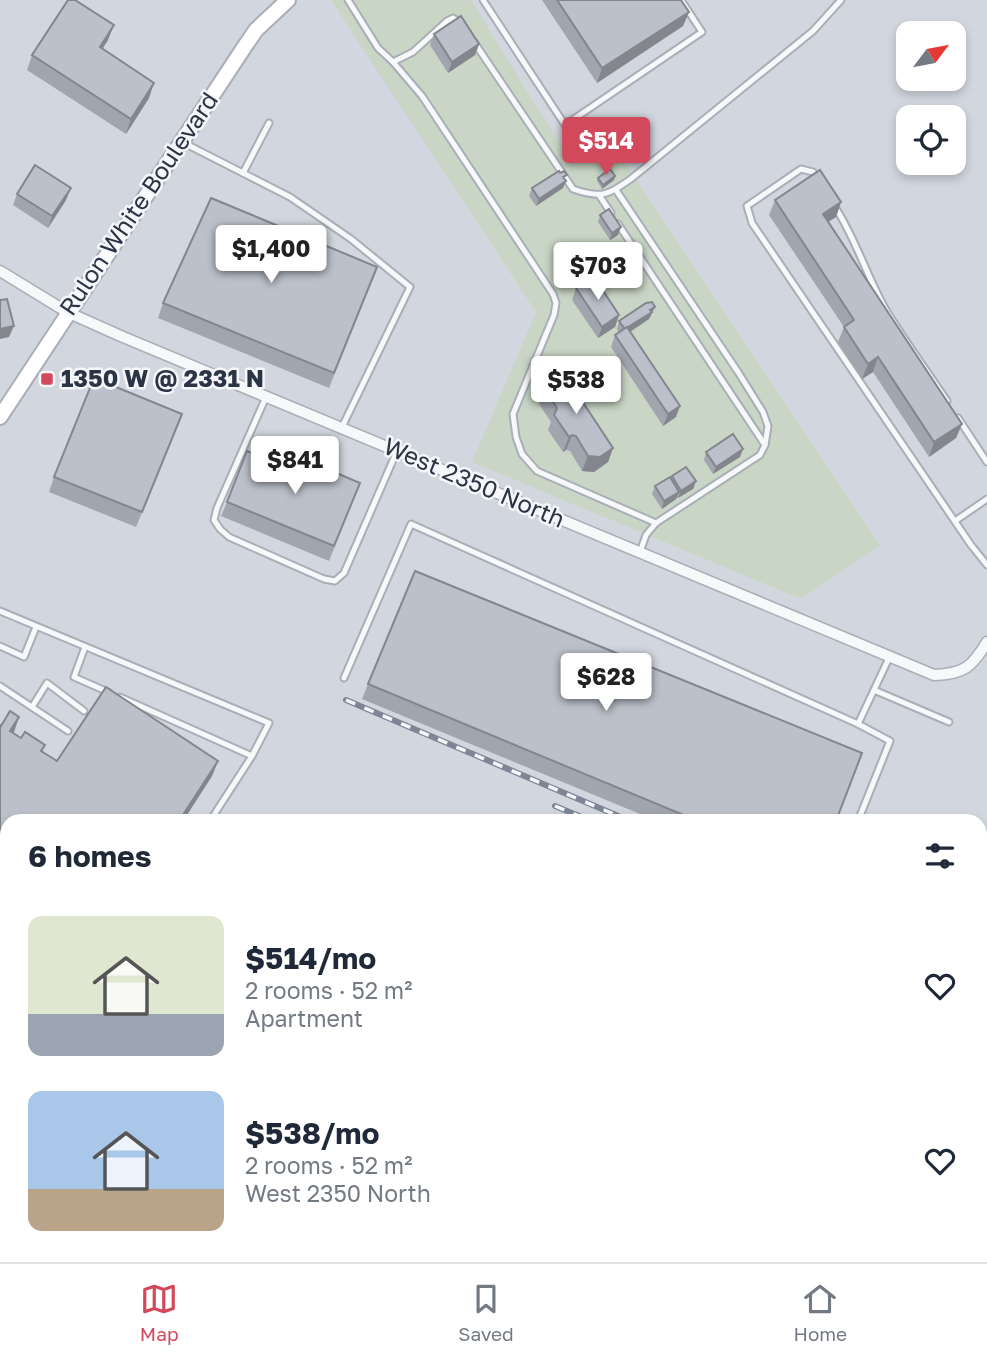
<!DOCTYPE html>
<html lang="en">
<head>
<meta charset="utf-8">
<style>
  body { margin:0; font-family:"Golos Text",sans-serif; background:#f6f6f7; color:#1f2937; height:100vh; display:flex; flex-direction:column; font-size:26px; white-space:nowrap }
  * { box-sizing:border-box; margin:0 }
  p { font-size:23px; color:#747a83 }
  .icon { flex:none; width:38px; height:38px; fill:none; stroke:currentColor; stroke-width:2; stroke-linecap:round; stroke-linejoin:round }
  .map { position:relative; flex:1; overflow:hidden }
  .details { position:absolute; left:0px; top:814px; width:987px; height:450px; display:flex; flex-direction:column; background:#fff; border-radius:21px 21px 0 0; box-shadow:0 4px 10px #0003 }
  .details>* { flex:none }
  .needle { width:46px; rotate:58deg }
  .tools { position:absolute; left:896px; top:21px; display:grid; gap:14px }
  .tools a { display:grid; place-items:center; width:70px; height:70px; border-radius:14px; background:#fff; box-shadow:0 4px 10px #0003; font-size:35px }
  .price { position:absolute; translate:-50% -60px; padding:0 16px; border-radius:7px; background:#fff; color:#222; font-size:23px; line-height:46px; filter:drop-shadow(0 2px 4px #0008) }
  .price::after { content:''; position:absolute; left:50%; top:42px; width:21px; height:16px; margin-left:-10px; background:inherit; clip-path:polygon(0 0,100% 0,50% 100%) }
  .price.on { background:#d1495b; color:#fff }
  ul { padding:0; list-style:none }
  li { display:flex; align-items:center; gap:21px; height:175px; padding:0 28px }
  li span { display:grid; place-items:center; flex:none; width:196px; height:140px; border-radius:14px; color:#555 }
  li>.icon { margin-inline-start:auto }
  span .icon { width:84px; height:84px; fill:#fffc; stroke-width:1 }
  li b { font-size:30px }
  h2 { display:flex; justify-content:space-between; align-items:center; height:84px; padding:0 28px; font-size:30px }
  .menu { display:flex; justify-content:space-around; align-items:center; height:98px; border-top:2px solid #e0e1e3; background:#fff; font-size:19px; color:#747a83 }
  .menu a { display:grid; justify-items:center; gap:4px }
  .menu .on { color:#d1495b }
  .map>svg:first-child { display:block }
  .built { fill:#d2d6de; fill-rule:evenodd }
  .green { fill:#c9d6c5 }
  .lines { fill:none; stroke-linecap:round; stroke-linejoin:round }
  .lane-casing { stroke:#a9aeb7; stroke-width:9 }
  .street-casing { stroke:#a9aeb7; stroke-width:13 }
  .secondary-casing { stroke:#a9aeb7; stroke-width:18 }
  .lane { stroke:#f7f8fa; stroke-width:5 }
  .street { stroke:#f7f8fa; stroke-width:10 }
  .secondary { stroke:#fff; stroke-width:14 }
  .rail-casing { stroke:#7d8696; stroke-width:6 }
  .rail { stroke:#f4f6f9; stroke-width:3.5; stroke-dasharray:10; stroke-linecap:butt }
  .wall { fill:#a1a5ae }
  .shaded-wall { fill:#83868d }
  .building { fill:#bbc0ca; stroke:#83868d; stroke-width:2 }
  .poi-dot { fill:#d1495b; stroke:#f4f6f9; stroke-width:2.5 }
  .labels { text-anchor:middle; stroke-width:5; stroke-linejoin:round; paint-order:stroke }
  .street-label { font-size:24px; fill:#2b3445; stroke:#f4f6f9 }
  .poi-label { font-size:24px; font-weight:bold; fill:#2b3445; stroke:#f4f6f9; text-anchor:start }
</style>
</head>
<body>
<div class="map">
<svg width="987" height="1262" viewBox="0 0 987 1262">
  <rect width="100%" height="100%" fill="#e4e7ec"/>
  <!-- built -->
  <path class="built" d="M0 0H987V1219L980 1208V821H7V1256L825 1257 821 1262H0ZM908 33H954V79H908ZM908 117H954V163H908Z"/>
  <!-- green -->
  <path class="green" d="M331 0H471L559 143 573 134 620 155 880 545 801 599 472 462 536 312Z"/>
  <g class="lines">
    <!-- lane casing -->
    <g class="lane-casing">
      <g id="lane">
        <path d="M348 0 378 48 393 62 413 52 447 21 453 18 461 23"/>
        <path d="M483 0 565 125 702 32 681 0"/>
        <path d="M474 42 573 189C601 199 609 195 632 178L813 31 841 0"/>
        <path d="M393 62 422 96 553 294 556 303 554 315 513 414 516 437 522 454 537 471 656 523"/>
        <path d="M184 143 290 197 351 239 410 287 342 427"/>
        <path d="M243 173 269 123"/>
        <path d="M817 178 813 172 801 169 747 206 752 223 971 545 987 565"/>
        <path d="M616 190 738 372 763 412 768 426 765 445"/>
        <path d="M599 195 611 213"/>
        <path d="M835 207C856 239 867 277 886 310 905 341 927 371 947 401"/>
        <path d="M618 224 765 445 760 455 656 523 646 535 640 552"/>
        <path d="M266 397 217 508 214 520 220 529 229 537 324 579 335 581 344 573 397 451"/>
        <path d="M958 418 987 462"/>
        <path d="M955 521 987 499"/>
        <path d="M0 611 269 723 252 756 120 697"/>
        <path d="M0 646 24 657 36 627"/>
        <path d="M85 647 74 677 108 692"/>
        <path d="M344 678 411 524 858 724 889 658"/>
        <path d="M0 686 68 731"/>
        <path d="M874 690 949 722"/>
        <path d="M32 707 47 683 84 711"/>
        <path d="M210 821 252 756"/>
        <path d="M858 821 890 741 858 724"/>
        <path d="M872 1262 876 1256"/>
      </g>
    </g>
    <!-- street casing -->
    <g class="street-casing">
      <g id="street">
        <path d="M0 271 67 312 123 337 934 675C964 674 972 667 987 642"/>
        <path d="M0 1104 7 1108"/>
        <path d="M231 1256 239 1262"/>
        <path d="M935 1256 938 1262"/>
      </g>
    </g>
    <!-- secondary casing -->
    <g class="secondary-casing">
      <path id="secondary" d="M0 417 245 46 256 30 288 0"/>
    </g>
    <!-- lane -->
    <use href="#lane" class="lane"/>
    <!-- street -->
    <use href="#street" class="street"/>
    <!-- secondary -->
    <use href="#secondary" class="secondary"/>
    <!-- rail casing -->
    <g class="rail-casing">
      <g id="rail">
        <path d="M346 700 630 821"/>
        <path d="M555 806 591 821"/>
        <path d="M980 1026 987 1015"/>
        <path d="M980 1044 987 1037"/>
        <path d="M812 1262 814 1256"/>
        <path d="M835 1262 839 1256"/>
      </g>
    </g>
    <!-- rail -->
    <use href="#rail" class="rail"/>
  </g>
  <!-- wall -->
  <g class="wall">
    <path d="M542 0H681L689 12 683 26 597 83Z"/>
    <path d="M434 34 479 44 475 55 448 73 430 45Z"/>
    <path d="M108 40 102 49 149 98 126 134 27 70 32 55Z"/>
    <path d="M615 176 614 180 602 189 597 181 598 178Z"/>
    <path d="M565 179 566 181 563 188 536 206 529 196 532 188Z"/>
    <path d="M17 194 66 200 48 228 13 205Z"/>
    <path d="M775 200 841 202 836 217 828 222 962 424 956 438 929 457 873 372 862 379 838 342 844 327 769 215Z"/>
    <path d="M600 215 618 235 610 240 598 222Z"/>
    <path d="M377 267 329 388 158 318 163 303Z"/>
    <path d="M576 288 619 315 615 327 598 338 572 300Z"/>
    <path d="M652 314 649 319 630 332 676 417 663 426 611 347 615 335 619 333 617 329 619 321Z"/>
    <path d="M562 370 569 371 566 376 613 448 608 462 594 472 582 471 570 451 566 450 563 452 548 430 551 422 539 404 541 393 546 378 555 373Z"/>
    <path d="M176 429 136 527 49 492 54 477Z"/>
    <path d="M706 452 740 457 713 474 704 460Z"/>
    <path d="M299 472 360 483 329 561 221 516 227 502Z"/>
    <path d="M672 476 696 481 693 489 678 498 677 497 676 499 662 509 652 494 655 486 671 478Z"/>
    <path d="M368 684 836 821H657L362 699Z"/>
    <path d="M0 725 21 738 45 745 42 752 57 761H218L212 776 183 821H7V963L0 959Z"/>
  </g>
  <!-- shaded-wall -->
  <g class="shaded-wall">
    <path d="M689 12 683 26 597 83 602 68Z"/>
    <path d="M114 25 108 40 94 62 100 47Z"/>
    <path d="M479 44 475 55 448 73 452 62Z"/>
    <path d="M154 83 149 98 126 134 131 119Z"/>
    <path d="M615 176 614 180 602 189 603 185Z"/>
    <path d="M566 181 563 188 536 206 539 199Z"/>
    <path d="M71 188 66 200 48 228 52 216Z"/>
    <path d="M841 202 836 217 817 229 823 214Z"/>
    <path d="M621 227 618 235 610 240 612 233Z"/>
    <path d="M655 307 649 319 622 337 625 330Z"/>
    <path d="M619 315 615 327 598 338 602 327Z"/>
    <path d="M14 326 9 337 0 339V329Z"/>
    <path d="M878 357 873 372 862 379 868 364Z"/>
    <path d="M680 406 676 417 663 426 668 414Z"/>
    <path d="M962 424 956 438 929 457 934 442Z"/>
    <path d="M572 435 566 450 563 452 569 437Z"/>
    <path d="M613 448 608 462 594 472 582 471 588 456Z"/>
    <path d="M743 449 740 457 713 474 716 467Z"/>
    <path d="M696 481 693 489 678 498 681 491Z"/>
    <path d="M679 492 676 499 662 509 664 501Z"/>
    <path d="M19 717 14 732 5 746 10 731Z"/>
    <path d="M218 761 212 776 183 821H179Z"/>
  </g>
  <!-- building -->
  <g class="building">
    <path d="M68 0H75L114 25 100 47 154 83 131 119 32 55Z"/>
    <path d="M557 0H681L689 12 602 68Z"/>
    <path d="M461 16 479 44 452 62 434 34Z"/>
    <path d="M35 165 71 188 52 216 17 194Z"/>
    <path d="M610 169 615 176 603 185 598 178Z"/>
    <path d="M820 170 841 202 823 214 962 424 934 442 878 357 868 364 844 327 854 320 775 200Z"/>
    <path d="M559 171 560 173 564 171 567 175 563 177 566 181 539 199 532 188Z"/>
    <path d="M211 198 377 267 334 373 163 303Z"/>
    <path d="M609 209 621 227 612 233 600 215Z"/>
    <path d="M594 277 619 315 602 327 576 288Z"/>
    <path d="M7 299 14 326 0 329V300Z"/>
    <path d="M652 302 655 307 650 310 652 312 625 329 619 321 646 303Z"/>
    <path d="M627 327 680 406 668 414 615 335Z"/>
    <path d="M561 369 613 448 600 457 588 456 576 436 572 435 569 437 554 415 557 408 545 389 546 378Z"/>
    <path d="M94 378 182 414 142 512 54 477Z"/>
    <path d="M733 434 743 449 716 467 706 452Z"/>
    <path d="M247 451 299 472 304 459 360 483 334 546 227 502Z"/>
    <path d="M686 467 696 481 681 491 672 476Z"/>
    <path d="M670 477 679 492 664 501 655 486Z"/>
    <path d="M415 571 862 753 836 821H698L368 684Z"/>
    <path d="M106 687 218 761 179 821H7V945L0 941V725L1 726 10 711 19 717 10 731 21 738 25 732 45 745 41 751 57 761Z"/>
    <path d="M104 1256H164L167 1259 165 1262H100Z"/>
    <path d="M572 1256H741L744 1262H561Z"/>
  </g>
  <!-- markers -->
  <rect class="poi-dot" x="40" y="372" width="14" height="14" rx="3.5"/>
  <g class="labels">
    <!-- street labels -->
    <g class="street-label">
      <text transform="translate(139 204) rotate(-56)" y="8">Rulon White Boulevard</text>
      <text transform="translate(474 483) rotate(23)" y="8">West 2350 North</text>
    </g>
    <!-- poi labels -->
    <g class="poi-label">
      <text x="61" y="387">1350 W @ 2331 N</text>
    </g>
  </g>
</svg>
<div class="tools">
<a><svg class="needle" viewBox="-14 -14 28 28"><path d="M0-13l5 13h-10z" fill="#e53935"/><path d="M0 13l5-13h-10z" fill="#747a83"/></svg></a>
<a><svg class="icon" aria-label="locate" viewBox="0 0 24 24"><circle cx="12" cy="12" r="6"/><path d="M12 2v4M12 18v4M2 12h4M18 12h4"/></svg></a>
</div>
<b class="price on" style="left:606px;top:177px">$514</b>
<b class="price" style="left:271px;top:285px">$1,400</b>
<b class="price" style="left:598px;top:302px">$703</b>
<b class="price" style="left:576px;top:416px">$538</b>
<b class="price" style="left:295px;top:496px">$841</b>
<b class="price" style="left:606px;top:713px">$628</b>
<section class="details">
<h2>6 homes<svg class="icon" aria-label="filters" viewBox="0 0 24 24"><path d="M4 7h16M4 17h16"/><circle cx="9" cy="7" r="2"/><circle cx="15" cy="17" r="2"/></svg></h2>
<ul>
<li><span style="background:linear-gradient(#dfe7d0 70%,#9aa5b1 0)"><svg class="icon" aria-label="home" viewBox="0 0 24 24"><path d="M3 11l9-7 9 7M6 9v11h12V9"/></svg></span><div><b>$514/mo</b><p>2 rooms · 52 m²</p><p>Apartment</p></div><svg class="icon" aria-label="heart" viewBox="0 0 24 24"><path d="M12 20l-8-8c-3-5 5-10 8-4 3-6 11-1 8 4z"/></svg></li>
<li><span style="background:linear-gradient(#a9c7e8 70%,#b9a48a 0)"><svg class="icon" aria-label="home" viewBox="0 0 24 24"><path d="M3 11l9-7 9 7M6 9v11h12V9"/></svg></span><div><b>$538/mo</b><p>2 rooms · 52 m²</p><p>West 2350 North</p></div><svg class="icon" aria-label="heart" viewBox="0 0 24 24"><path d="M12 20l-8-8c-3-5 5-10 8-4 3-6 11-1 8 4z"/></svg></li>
</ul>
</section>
</div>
<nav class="menu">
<a class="on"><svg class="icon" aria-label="map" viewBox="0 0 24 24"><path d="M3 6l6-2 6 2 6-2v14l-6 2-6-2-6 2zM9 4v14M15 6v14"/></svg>Map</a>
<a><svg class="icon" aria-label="saved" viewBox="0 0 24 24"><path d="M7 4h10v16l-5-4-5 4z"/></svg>Saved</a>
<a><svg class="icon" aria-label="home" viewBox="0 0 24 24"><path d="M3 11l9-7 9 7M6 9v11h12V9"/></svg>Home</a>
</nav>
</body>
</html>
